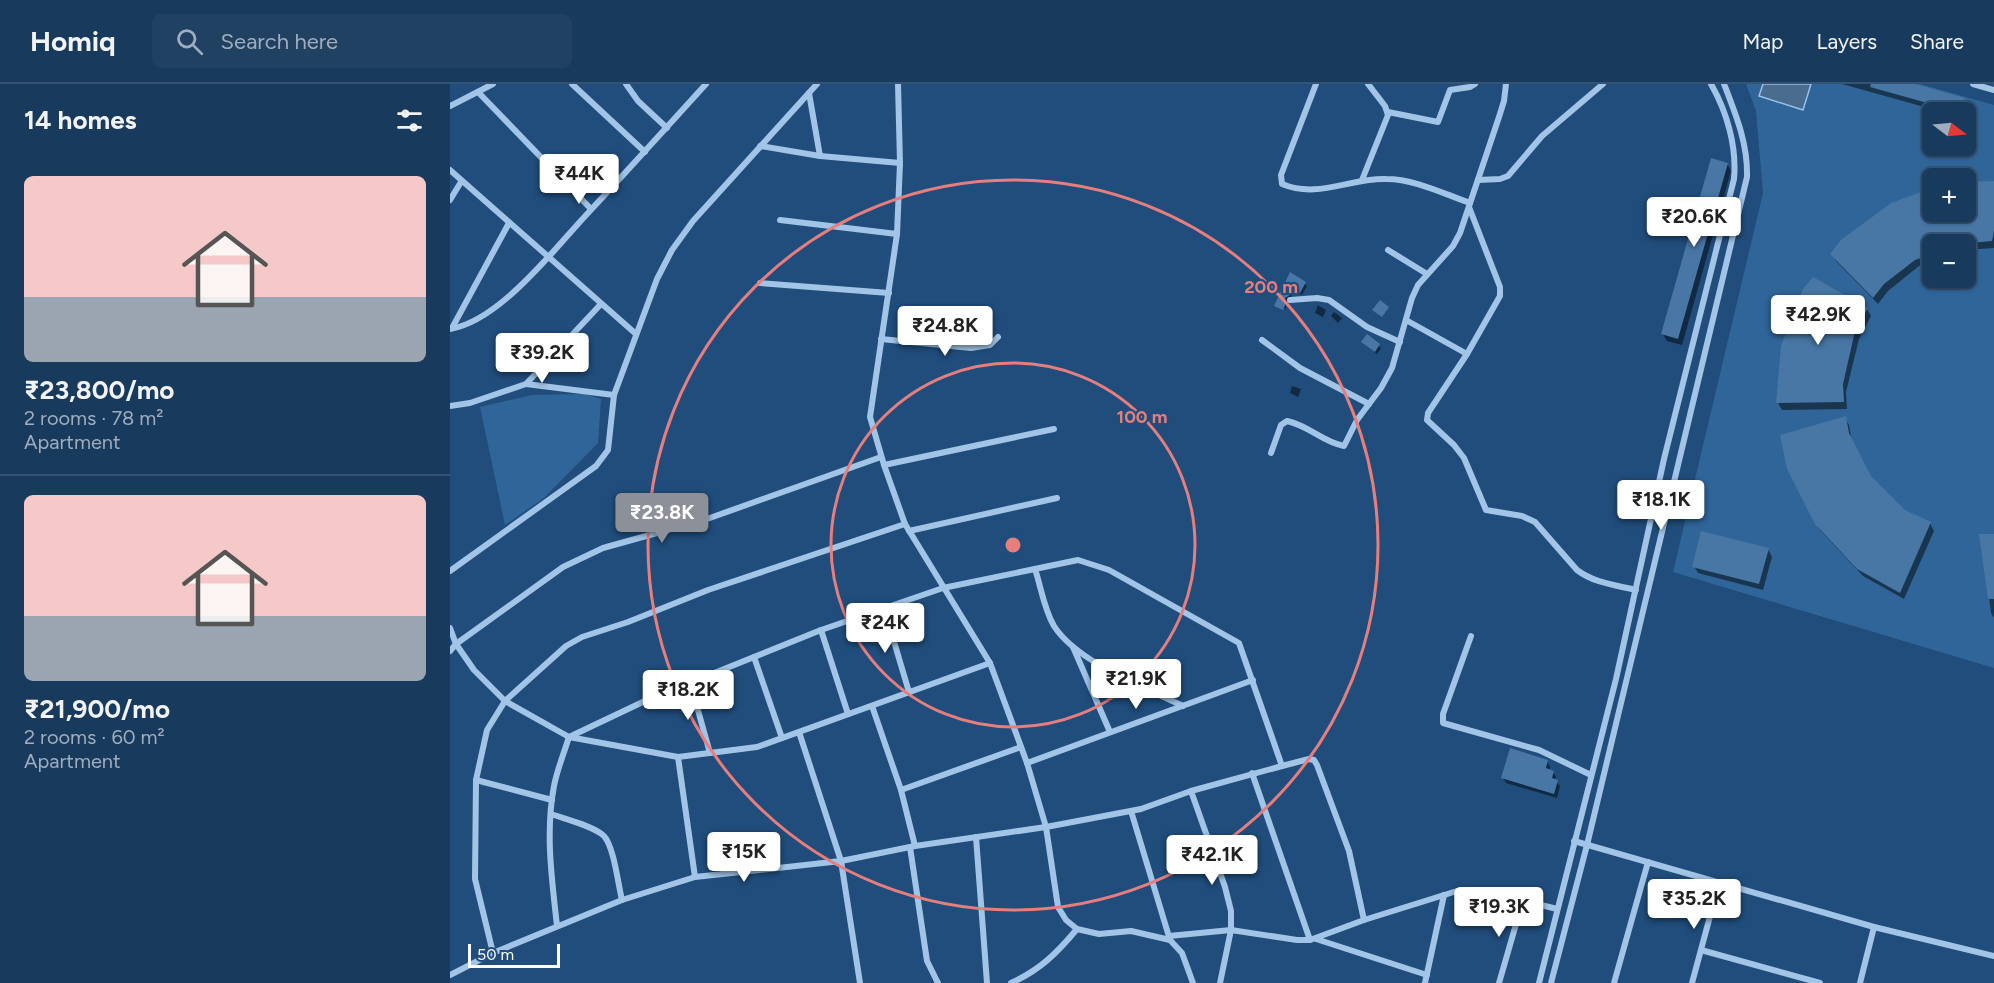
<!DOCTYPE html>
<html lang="en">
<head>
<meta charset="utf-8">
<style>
  body { margin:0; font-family:Figtree,sans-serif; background:#214163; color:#f1f3f6; height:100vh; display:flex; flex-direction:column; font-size:22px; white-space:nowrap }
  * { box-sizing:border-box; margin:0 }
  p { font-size:20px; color:#9fadbc }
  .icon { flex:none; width:33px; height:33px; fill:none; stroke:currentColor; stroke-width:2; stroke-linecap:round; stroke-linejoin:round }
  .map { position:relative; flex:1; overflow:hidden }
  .panel { display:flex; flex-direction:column; background:#183a5d; width:450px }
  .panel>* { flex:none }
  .needle { width:39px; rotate:106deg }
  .controls { position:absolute; left:1472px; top:18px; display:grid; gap:12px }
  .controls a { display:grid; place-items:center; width:54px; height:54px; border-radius:9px; background:#183a5d; box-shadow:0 2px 4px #0004,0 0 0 2px #365472; font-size:30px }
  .scale { position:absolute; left:18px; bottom:15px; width:92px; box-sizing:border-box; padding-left:6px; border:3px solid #fff; border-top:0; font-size:16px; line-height:21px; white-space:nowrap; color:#fff; -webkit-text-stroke:4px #204d7c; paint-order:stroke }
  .price { position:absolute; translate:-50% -51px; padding:0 14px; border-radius:6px; background:#fff; color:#222; font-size:20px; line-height:39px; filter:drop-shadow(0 2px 3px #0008) }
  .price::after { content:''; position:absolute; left:50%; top:36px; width:18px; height:14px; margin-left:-9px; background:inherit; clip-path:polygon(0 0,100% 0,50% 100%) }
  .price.on { background:#8c9099; color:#fff }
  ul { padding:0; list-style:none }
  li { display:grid; align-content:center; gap:12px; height:318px; padding:0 24px }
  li+li { border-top:2px solid #365472 }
  li span { display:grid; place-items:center; height:186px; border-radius:9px; color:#555 }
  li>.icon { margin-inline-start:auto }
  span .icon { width:108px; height:108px; fill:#fffc; stroke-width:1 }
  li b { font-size:26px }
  h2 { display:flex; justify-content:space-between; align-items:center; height:72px; padding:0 24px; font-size:26px }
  header { display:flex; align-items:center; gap:36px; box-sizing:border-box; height:84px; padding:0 30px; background:#183a5d; border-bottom:2px solid #365472 }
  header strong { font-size:28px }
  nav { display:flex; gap:33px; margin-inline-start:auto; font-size:21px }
  .search { width:420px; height:54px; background:#214163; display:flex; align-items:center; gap:15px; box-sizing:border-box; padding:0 21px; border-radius:9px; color:#9fadbc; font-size:22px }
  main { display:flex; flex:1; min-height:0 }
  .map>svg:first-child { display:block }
  .green { fill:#2f6599; fill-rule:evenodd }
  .water { fill:#4a6c8f; stroke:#96c1e8; stroke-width:1.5 }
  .shadow { fill:#0007 }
  .building { fill:#4877a6 }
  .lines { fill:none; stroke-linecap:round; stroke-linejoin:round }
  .street { stroke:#a2c5e7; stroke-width:6 }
  .ring { fill:none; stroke:#e67e7e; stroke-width:3 }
  .centre { fill:#e67e7e; stroke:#204d7c; stroke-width:3 }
  .ring-label { font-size:18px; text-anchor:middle; font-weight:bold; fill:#e67e7e; stroke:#204d7c; stroke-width:4.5; stroke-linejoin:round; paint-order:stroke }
</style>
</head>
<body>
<header>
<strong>Homiq</strong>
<div class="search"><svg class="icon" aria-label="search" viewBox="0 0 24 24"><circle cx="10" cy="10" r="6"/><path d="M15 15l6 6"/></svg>Search here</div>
<nav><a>Map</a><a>Layers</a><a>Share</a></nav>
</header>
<main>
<section class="panel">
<h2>14 homes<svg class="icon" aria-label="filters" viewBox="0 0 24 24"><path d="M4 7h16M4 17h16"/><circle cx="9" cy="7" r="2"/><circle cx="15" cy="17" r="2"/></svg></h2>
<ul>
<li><span style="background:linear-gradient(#f6c9c9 65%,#9aa5b1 0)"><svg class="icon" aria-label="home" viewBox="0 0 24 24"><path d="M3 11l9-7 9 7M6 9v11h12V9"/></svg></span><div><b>₹23,800/mo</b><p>2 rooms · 78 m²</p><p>Apartment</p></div></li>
<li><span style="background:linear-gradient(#f6c9c9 65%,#9aa5b1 0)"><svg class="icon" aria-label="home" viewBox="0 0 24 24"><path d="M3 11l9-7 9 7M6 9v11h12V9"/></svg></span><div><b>₹21,900/mo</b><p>2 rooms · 60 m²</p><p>Apartment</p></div></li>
</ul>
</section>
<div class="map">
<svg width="1544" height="899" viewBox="0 0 1544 899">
  <rect width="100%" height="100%" fill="#204d7c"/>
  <!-- green -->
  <g class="green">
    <path d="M1296 0H1470L1544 21V584L1223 488 1313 109 1306 27ZM1482 28H1515V62H1482ZM1482 94H1515V128H1482ZM1482 160H1515V194H1482Z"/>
    <path d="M135 310 151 315 148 359 94 414 55 441 30 323 82 311Z"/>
  </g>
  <!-- water -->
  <path class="water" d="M1313 0H1361L1353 26 1309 12Z"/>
  <!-- shadow -->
  <g class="shadow">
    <path d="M1392 0H1459L1514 16 1518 23 1515 32V28H1492Z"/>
    <path d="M1277 80 1281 87 1232 261 1217 257 1213 250Z"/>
    <path d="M1544 98V164L1515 166V160H1482V178L1469 182 1438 207 1428 220 1386 177 1382 170 1482 106V128H1515V99Z"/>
    <path d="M840 190 857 202 852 211 844 206 841 214 836 218V225L826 221Z"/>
    <path d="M868 221 876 226 873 233 865 229Z"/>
    <path d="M1417 225 1421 232 1409 255 1396 308 1397 325 1332 326 1328 319Z"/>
    <path d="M884 228 892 234 888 239 881 232Z"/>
    <path d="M917 252 931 264 927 270 913 258Z"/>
    <path d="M842 302 851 305 848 313 840 309Z"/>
    <path d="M1395 334 1399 341 1402 358 1421 394 1454 428 1480 439 1484 447 1454 515 1413 492 1371 447 1366 439Z"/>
    <path d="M1531 452H1544V534L1541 529Z"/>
    <path d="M1318 465 1322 473 1313 506 1248 489 1244 482Z"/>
    <path d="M1097 677 1100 683 1099 687 1103 688 1106 693 1105 696 1110 702 1107 714 1056 699 1053 694Z"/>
  </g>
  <!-- building -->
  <g class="building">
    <path d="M1421 0H1465L1515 14 1510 28 1420 3Z"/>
    <path d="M1261 74 1278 79 1228 255 1211 250Z"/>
    <path d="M1544 97V147L1542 157 1507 160H1482V170L1465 176 1434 200 1423 214 1380 170 1391 156 1441 119 1482 104V128H1515V98Z"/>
    <path d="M840 188 856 198 850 209 842 204 840 211 835 214 836 219 833 226 824 222Z"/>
    <path d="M1363 193 1418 224 1405 247 1393 300 1394 318 1326 319 1331 262 1353 205Z"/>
    <path d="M930 216 939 223 932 233 922 226Z"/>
    <path d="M917 250 930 260 925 268 911 258Z"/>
    <path d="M1396 332 1399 349 1421 392 1455 426 1481 438 1450 509 1407 485 1365 440 1337 385 1330 351Z"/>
    <path d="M1251 447 1319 464 1309 500 1242 483Z"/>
    <path d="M1529 450H1544V515H1538Z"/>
    <path d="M1060 664 1098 676 1096 684 1104 687 1102 694 1108 696 1104 710 1051 694Z"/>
  </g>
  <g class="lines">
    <!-- street -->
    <g class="street">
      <path d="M122 0 195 68"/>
      <path d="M176 0 188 17 217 44"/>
      <path d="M448 0 450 79 447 150 420 333 434 381 455 440 540 579 577 679 596 743 608 823 616 836 627 845 649 850 681 847 720 856 732 869 743 899"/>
      <path d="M866 0 831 91 832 100C868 115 899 94 936 95 965 95 994 110 1020 119"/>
      <path d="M1523 0 1544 6"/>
      <path d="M28 8 141 125"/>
      <path d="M359 9 370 72"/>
      <path d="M0 22 43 0"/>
      <path d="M938 28 988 38 1000 6 1020 3 1025 0"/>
      <path d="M310 62 370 72 450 79"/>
      <path d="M0 86 186 250"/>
      <path d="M912 96 938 31 935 22 918 0"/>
      <path d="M1028 96 1050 95 1058 92 1092 52 1153 0"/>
      <path d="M0 116 11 98"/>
      <path d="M1019 123 1050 203V212L1017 270 978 329 977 336 1004 361 1014 374 1036 426 1072 432 1085 438 1127 486C1144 499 1165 501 1186 506"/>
      <path d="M330 136 447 150"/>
      <path d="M938 166 977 190"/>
      <path d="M310 199 439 209"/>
      <path d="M840 216 867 214 879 216 917 243 950 258"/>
      <path d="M956 236 1017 270"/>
      <path d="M2 244 59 139"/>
      <path d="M0 245C50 237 105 164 138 129 178 86 217 43 256 0"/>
      <path d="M431 255 521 264 540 261 548 253"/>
      <path d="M812 256 850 284 919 320"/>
      <path d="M76 300 164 311"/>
      <path d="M0 322 20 319 76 300 151 220"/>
      <path d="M821 369 831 341 837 337C860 342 872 358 894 362L907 336 931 304 942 284 962 214 968 201 1003 162 1010 149 1049 33 1054 17 1056 0"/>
      <path d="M434 381 604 345"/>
      <path d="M459 447 607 414"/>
      <path d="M585 485C591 503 594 525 604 542 627 578 694 603 733 622"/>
      <path d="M0 487 146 382 158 366 164 311 207 195 222 166 243 137 367 0"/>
      <path d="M434 524 459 608"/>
      <path d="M0 544 6 560 24 586 55 617 119 653 228 673 307 663 540 579"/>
      <path d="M371 546 398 630"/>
      <path d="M1021 552 993 630V639L1089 666 1141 691"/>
      <path d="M623 563 660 648"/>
      <path d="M0 567 6 560 113 483 153 464 257 435 431 373"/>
      <path d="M304 573 332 654"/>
      <path d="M240 598 260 669"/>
      <path d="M422 622 451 706 465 762"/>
      <path d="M349 648 391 777 410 899"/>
      <path d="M228 673 245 793"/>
      <path d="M577 679 803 596"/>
      <path d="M832 682 859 675 864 676 867 681 899 767 914 836"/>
      <path d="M802 689 860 856"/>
      <path d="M26 696 102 716"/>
      <path d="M451 706 571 663"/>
      <path d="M741 707 775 803 781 827V846L770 899"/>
      <path d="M681 727 720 856"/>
      <path d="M101 730C115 735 144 742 154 752 164 763 168 800 172 816"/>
      <path d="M526 753 537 899"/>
      <path d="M1124 757 1424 843 1410 899"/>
      <path d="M460 763 477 877 488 899"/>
      <path d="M1424 843 1544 872"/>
      <path d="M719 852 781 846 847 856H860L914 836 1007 807 1028 806 1040 808 1107 825"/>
      <path d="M866 855 977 891"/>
      <path d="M1251 866 1370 899"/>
      <path d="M43 869 25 795 26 696 37 646 55 617 116 562 132 553 178 538 258 506 455 440"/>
      <path d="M0 891 43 869 172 816 245 793 391 777 465 762 596 743 691 725 741 707 832 682 789 559 659 486 628 476 493 504 371 546 197 616 119 653C114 669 107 686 104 702 95 749 102 796 107 842"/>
      <path d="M561 899C590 886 607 869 627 845"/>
      <path d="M975 899 994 811"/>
      <path d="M1049 899 1073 816"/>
      <path d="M1089 899 1166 595 1214 375 1284 95C1287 63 1277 28 1261 0"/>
      <path d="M1101 899 1137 761 1297 93C1298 60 1286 31 1274 0"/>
      <path d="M1164 899 1198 778"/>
      <path d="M1242 899 1269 799"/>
    </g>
  </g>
  <!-- distance rings -->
  <g class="ring">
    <circle cx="563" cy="461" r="182"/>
    <circle cx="563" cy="461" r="365"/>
  </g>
  <circle cx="563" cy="461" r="9" class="centre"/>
  <g class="ring-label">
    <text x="821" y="209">200 m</text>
    <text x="692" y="339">100 m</text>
  </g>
</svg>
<div class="controls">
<a><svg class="needle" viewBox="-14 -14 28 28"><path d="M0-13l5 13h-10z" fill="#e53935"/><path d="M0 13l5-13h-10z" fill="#9fadbc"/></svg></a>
<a>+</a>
<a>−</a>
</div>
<div class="scale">50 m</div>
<b class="price" style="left:129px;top:121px">₹44K</b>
<b class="price" style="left:1244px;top:164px">₹20.6K</b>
<b class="price" style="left:1368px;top:262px">₹42.9K</b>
<b class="price" style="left:495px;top:273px">₹24.8K</b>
<b class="price" style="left:92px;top:300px">₹39.2K</b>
<b class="price" style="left:1211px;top:447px">₹18.1K</b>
<b class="price on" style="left:212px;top:460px">₹23.8K</b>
<b class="price" style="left:435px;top:570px">₹24K</b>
<b class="price" style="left:686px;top:626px">₹21.9K</b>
<b class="price" style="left:238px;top:637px">₹18.2K</b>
<b class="price" style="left:294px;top:799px">₹15K</b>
<b class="price" style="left:762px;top:802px">₹42.1K</b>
<b class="price" style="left:1244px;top:846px">₹35.2K</b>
<b class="price" style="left:1049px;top:854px">₹19.3K</b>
</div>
</main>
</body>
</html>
